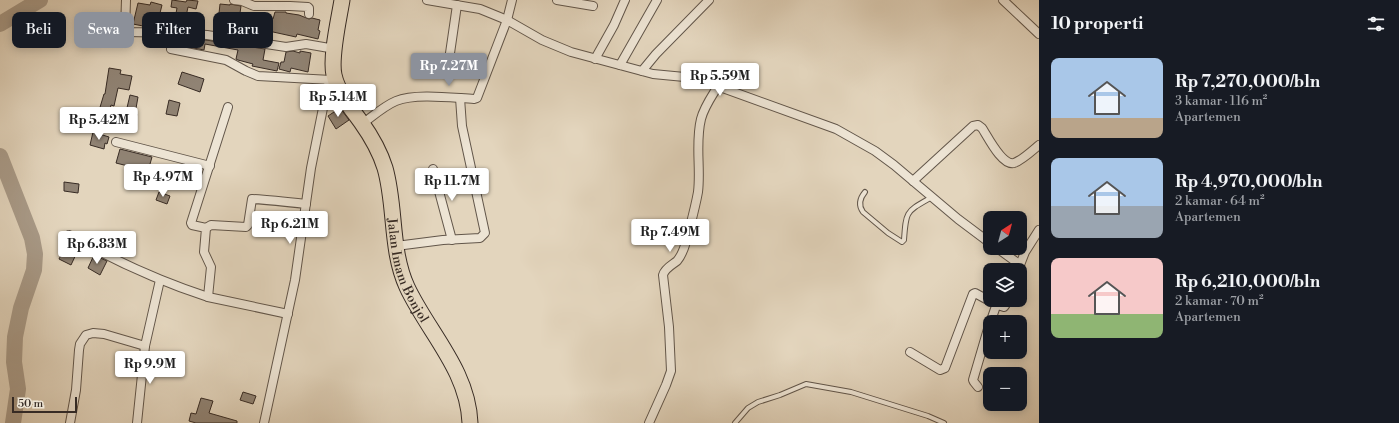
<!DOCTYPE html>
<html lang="id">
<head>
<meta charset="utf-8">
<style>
  body { margin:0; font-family:"Libre Bodoni",serif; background:#242831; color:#f1f3f6; height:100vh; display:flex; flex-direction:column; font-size:15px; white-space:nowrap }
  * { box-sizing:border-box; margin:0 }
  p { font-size:13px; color:#9ea1a6 }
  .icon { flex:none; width:22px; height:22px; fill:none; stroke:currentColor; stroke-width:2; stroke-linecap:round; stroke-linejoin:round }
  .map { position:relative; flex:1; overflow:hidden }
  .sheet { display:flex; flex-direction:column; background:#171b24; width:360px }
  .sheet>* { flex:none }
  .hud { position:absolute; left:12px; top:12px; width:380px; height:36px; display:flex; gap:8px }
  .needle { width:26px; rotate:36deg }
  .controls { position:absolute; left:983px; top:211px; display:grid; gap:8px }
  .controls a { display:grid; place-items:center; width:44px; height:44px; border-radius:8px; background:#171b24; box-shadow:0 2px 10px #0003; font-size:20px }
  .scale { position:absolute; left:12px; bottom:10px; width:65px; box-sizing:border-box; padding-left:4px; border:2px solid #372b24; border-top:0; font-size:11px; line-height:14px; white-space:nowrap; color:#372b24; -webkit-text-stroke:3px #ede4d4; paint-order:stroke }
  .price { position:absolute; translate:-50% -34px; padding:0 9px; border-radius:4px; background:#fff; color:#222; font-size:13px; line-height:26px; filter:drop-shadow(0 1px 2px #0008) }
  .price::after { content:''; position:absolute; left:50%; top:24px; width:12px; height:9px; margin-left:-6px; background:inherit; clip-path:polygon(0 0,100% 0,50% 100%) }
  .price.current { background:#8c9099; color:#fff }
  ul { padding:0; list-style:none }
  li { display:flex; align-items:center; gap:12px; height:100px; padding:0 12px }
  li span { display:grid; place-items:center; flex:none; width:112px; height:80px; border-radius:8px; color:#555 }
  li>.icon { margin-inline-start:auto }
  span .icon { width:48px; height:48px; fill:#fffc; stroke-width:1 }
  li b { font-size:17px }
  h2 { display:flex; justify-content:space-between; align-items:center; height:48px; padding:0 12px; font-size:17px }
  .tag { padding:0 14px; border-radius:8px; background:#171b24; box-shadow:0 2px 10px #0003; font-size:14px; line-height:36px }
  .tag.current { background:#8c9099; color:#fff }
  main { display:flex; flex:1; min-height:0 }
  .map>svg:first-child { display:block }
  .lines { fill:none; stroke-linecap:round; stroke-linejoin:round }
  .river { stroke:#a99b89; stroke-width:16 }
  .building { fill:#908374; stroke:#372b24 }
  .lane-casing { stroke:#62564a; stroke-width:6 }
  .street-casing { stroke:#62564a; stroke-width:10 }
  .highway-casing { stroke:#372b24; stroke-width:17 }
  .lane { stroke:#ede4d4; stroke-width:4 }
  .street { stroke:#ede4d4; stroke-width:8 }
  .highway { stroke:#e3d5bd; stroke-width:15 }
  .labels { text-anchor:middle; stroke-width:3; stroke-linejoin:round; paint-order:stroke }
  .street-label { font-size:13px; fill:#372b24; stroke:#ede4d4 }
</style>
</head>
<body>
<main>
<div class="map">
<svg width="1039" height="423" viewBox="0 0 1039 423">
  <rect width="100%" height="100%" fill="#e3d5bd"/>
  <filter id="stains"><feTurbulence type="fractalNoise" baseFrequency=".005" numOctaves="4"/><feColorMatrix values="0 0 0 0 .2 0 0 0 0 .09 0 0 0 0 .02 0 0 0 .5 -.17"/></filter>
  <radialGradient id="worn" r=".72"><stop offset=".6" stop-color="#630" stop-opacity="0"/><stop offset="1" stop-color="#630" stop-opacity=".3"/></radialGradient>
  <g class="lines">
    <!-- river -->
    <g class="river">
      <path d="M0 24 40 0"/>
      <path d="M0 156 32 238 35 254 34 270 21 308 15 337 14 362 18 389 13 423"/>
    </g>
  </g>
  <!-- building -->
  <g class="building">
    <path d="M172 0 186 2 187 0 198 1 196 9 188 7 184 26 174 24 177 8 171 7Z"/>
    <path d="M151 2 162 5 158 21 164 22 163 27H148L133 24 138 3 150 5Z"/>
    <path d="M220 4 230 5V4L241 6 240 13 273 19 275 12H286V13L299 15 309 19 312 18 320 20 318 30 320 31 318 39 297 34 296 37 264 30 263 38 252 36 254 24 241 21 238 34 228 33 229 25 218 23Z"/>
    <path d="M189 39 206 40 265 49 263 60 279 63 277 71 252 66 253 64 238 60 236 59 238 50 205 44 204 50 188 47Z"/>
    <path d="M293 51 300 53V51L311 53 308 72 291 68 290 72 279 69 281 62H284L286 52Z"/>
    <path d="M109 68 121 70 120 74 132 76 129 90 118 88 114 106 111 105 108 117 98 114 104 94H105Z"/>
    <path d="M182 72 204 79 200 92 178 84Z"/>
    <path d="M130 95 138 97 135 114H137L135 125 122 122 125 111 126 112Z"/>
    <path d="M169 100 180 103 177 116 166 114Z"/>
    <path d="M340 108 349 120 336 129 328 116Z"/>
    <path d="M93 132 109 137 107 144 105 143 104 149 90 145Z"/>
    <path d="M120 149 152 157 148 171 116 163Z"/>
    <path d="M64 182 79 184 78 193 64 191Z"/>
    <path d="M159 192 170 196 167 204 156 200Z"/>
    <path d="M68 242 79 248 71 265 59 259Z"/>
    <path d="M94 255 107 261 100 275 88 268Z"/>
    <path d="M243 392 256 396 253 404 240 400Z"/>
    <path d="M201 398 213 401 209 413 237 421V423H196L189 421 191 413 196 414Z"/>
  </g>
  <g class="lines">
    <!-- lane casing -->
    <g class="lane-casing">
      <g id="lane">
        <path d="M865 192C860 198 858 205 863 212L888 233 902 242 904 240C906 210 906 212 932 197"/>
        <path d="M735 423 748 408 758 402 780 395 806 384 851 392 928 416 944 423"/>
      </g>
    </g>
    <!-- street casing -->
    <g class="street-casing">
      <g id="street">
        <path d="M126 0 125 30 127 32 177 33 207 35 286 47 306 44 335 49"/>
        <path d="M234 0 242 1 254 6H290L308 7 309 8V14"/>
        <path d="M427 0 480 9 507 20 542 40 571 52 653 74 695 78 836 129 875 151 894 165 958 219 990 243"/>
        <path d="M557 0 593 6"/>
        <path d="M1003 0 1039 34"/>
        <path d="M171 49 226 60 246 71 258 76 331 80"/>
        <path d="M595 59 614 25 625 0"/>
        <path d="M449 60 457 5"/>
        <path d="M620 65 657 0"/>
        <path d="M642 71 656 54 709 0"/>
        <path d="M362 124C373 116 384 106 396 101 416 93 453 98 474 99L477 98 507 20 512 0"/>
        <path d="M116 142 210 166"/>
        <path d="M433 169 452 240"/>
        <path d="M913 181 973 126 978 125 982 128C988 137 1002 166 1014 163 1021 161 1033 150 1039 145"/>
        <path d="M206 228 211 225 246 227 248 225 252 199C270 200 288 202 306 204"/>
        <path d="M69 235C113 260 159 281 208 297L288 314"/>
        <path d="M396 246 443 240 480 238 485 233 462 126 460 98"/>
        <path d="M997 248 1019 264"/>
        <path d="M1018 270 1025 252 1039 230"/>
        <path d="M208 297 211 267 204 252 206 228 192 225 191 223 228 107"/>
        <path d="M910 352 940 370 945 368 973 294 975 293 997 305"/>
        <path d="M978 387 974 382 973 380 988 329 996 306 998 305 1004 307 1009 300"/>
        <path d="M70 423 76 390 79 350 80 344 86 335 93 333 104 334 145 346"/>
        <path d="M137 423 145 346 160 280"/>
        <path d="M264 423 295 280 311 168 324 103 328 85 333 76"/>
        <path d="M649 423 666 385 671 371 669 327 663 275C665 268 672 265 677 261 682 255 684 249 686 242 690 226 695 209 698 192 701 168 695 143 701 119 704 107 712 96 718 86"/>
      </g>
    </g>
    <!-- highway casing -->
    <g class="highway-casing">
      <g id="highway">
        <path id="s1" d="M342 0C339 19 330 57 334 75 338 93 351 108 361 122 371 136 380 152 385 168 396 206 390 250 407 287 428 332 468 370 470 423"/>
      </g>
    </g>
    <!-- lane -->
    <use href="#lane" class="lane"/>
    <!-- street -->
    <use href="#street" class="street"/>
    <!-- highway -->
    <use href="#highway" class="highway"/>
  </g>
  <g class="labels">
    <!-- street labels -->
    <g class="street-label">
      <text dy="5" stroke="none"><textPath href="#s1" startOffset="288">Jalan Imam Bonjol</textPath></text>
    </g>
  </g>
  <rect width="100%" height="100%" filter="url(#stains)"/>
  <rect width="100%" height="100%" fill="url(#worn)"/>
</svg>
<div class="controls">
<a><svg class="needle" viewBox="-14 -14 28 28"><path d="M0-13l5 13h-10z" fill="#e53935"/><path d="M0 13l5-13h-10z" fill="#9ea1a6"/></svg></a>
<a><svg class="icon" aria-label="layers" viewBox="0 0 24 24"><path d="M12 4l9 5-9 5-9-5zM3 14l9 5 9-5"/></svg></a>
<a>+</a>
<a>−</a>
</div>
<div class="scale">50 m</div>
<b class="price current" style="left:449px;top:87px">Rp 7.27M</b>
<b class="price" style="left:720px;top:97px">Rp 5.59M</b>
<b class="price" style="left:338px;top:118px">Rp 5.14M</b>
<b class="price" style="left:99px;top:141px">Rp 5.42M</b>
<b class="price" style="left:163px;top:198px">Rp 4.97M</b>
<b class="price" style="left:452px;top:202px">Rp 11.7M</b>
<b class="price" style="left:290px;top:245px">Rp 6.21M</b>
<b class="price" style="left:670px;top:253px">Rp 7.49M</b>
<b class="price" style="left:97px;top:265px">Rp 6.83M</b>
<b class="price" style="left:150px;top:385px">Rp 9.9M</b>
<div class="hud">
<a class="tag">Beli</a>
<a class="tag current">Sewa</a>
<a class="tag">Filter</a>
<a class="tag">Baru</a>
</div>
</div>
<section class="sheet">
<h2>10 properti<svg class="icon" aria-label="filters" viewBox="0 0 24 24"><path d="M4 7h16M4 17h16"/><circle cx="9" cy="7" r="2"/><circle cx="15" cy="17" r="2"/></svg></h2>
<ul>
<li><span style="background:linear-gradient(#a9c7e8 75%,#b9a48a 0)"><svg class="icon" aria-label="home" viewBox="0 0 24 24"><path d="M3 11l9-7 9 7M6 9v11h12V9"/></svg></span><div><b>Rp 7,270,000/bln</b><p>3 kamar · 116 m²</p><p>Apartemen</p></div></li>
<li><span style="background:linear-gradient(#a9c7e8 60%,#9aa5b1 0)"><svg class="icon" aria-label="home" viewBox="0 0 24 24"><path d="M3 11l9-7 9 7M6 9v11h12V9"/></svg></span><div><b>Rp 4,970,000/bln</b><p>2 kamar · 64 m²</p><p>Apartemen</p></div></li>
<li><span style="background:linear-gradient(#f6c9c9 70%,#8fb573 0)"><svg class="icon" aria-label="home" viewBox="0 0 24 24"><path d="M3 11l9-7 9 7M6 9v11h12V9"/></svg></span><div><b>Rp 6,210,000/bln</b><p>2 kamar · 70 m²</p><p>Apartemen</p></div></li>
</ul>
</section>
</main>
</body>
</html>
